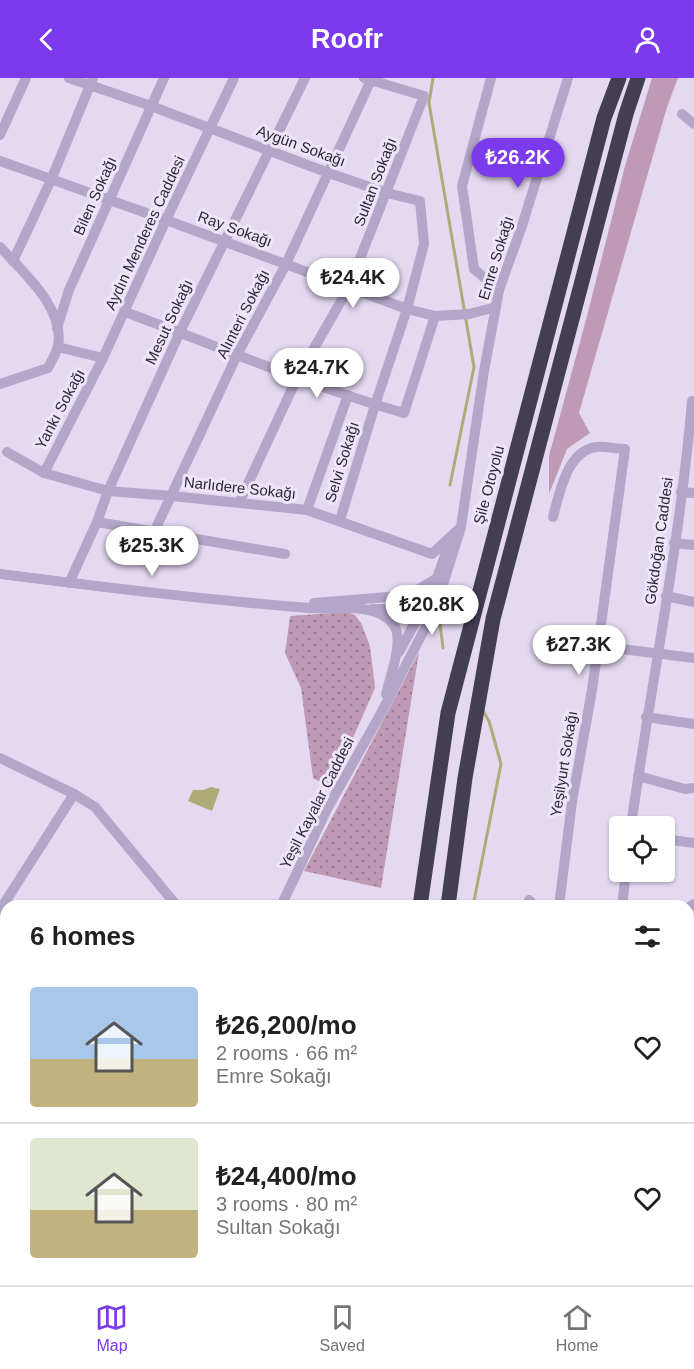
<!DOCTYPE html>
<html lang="en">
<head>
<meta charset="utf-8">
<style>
  body { margin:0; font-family:Helvetica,sans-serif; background:#f6f6f6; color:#202124; height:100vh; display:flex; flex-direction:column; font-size:22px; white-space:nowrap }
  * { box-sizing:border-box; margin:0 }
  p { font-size:20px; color:#757577 }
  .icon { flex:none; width:33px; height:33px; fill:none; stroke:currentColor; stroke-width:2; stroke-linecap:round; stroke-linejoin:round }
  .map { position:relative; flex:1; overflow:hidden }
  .sheet { position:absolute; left:0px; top:822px; width:694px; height:386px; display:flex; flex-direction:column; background:#fff; border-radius:18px 18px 0 0; box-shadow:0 2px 4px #0004 }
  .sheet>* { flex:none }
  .fabs { position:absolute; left:609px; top:738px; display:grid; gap:12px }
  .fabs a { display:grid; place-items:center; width:66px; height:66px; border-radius:6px; background:#fff; box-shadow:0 2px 4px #0004; font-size:30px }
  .price { position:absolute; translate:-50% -51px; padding:0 14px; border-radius:21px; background:#fff; color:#222; font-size:20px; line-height:39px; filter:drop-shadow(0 2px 3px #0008) }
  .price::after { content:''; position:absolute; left:50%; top:36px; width:18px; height:14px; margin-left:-9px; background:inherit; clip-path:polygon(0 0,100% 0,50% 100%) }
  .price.on { background:#7c3aed; color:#fff }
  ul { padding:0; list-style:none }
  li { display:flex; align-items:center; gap:18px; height:150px; padding:0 30px }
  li+li { border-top:2px solid #e0e0e0 }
  li span { display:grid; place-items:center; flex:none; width:168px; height:120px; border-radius:6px; color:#555 }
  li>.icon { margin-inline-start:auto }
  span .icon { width:72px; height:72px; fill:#fffc; stroke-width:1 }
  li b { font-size:26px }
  h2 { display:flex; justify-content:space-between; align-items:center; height:72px; padding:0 30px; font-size:26px }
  header { display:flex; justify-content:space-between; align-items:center; height:78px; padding:0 30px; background:#7c3aed; color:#fff; font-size:27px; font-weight:700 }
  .dock { display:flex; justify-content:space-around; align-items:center; height:84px; border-top:2px solid #e0e0e0; background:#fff; font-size:16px; color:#757577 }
  .dock a { display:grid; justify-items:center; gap:3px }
  .dock .on { color:#7c3aed }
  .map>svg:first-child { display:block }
  .green { fill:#bf9ab5 }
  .park { fill:url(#park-dots) }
  .water { fill:#adac79 }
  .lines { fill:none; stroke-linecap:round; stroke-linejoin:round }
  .stream { stroke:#adac79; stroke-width:3 }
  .minor { stroke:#b3a6c9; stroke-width:10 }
  .highway { stroke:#443e55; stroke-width:15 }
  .labels { text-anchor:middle; stroke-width:6; stroke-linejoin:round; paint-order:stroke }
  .street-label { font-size:15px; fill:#2a2735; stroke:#efe5f9 }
</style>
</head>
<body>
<header><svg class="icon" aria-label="back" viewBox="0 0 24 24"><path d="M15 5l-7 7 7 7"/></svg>Roofr<svg class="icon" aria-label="person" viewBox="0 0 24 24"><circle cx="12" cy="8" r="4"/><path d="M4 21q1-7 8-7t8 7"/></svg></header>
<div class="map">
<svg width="694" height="1207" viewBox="0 0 694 1207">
  <defs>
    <pattern id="park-dots" width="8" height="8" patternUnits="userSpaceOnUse" patternTransform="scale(1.5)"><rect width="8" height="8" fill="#bf9ab5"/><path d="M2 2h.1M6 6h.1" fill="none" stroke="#9b7e94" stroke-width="1.8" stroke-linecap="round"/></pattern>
  </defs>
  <rect width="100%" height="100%" fill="#e4d9f1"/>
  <!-- green -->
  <path class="green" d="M652 0H678L667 29 579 335 590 355 567 371 549 416V378L587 238 625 88Z"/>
  <!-- park -->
  <g class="park">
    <path d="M346 534 355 537 361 545 370 568 375 610 331 710 313 700 301 610 285 575 290 538Z"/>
    <path d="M419 574 381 810 304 793Z"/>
    <path d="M0 1034 6 1038V1098L0 1094Z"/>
    <path d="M146 1202H209V1207H154Z"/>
  </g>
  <!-- water -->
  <path class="water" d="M211 709 220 711 212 733 188 723 193 712H203Z"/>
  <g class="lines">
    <!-- stream -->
    <g class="stream">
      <path d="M433 0 429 25 474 289 450 407"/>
      <path d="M439 538 443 570"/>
      <path d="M473 828 501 686 489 643 483 633"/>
    </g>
    <!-- minor -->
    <g class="minor">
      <path d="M69 0 151 28 326 94 387 115 420 123 424 166 407 231 375 327 340 442"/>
      <path d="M491 0 462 108 474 191 499 212"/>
      <path d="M682 36 694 46"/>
      <path d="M0 57 26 0"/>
      <path d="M0 83 166 142 407 231 435 238 469 236 496 229"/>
      <path d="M0 169C23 194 65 230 58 268 56 276 51 284 48 290L0 306"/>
      <path d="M13 183 51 102 93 0"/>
      <path d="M125 234C218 268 309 308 404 335L435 238"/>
      <path d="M57 250 69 212 164 0"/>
      <path d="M58 269 103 280 166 142 234 0"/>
      <path d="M7 374 44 395 108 413 172 418 307 432 432 476 461 449"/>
      <path d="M44 395 103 280"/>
      <path d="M681 414 694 415"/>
      <path d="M239 425 298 298 348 211 424 18 364 0"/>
      <path d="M307 432 348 317"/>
      <path d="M553 439C559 416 567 373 596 369 604 368 616 371 625 371L592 612 572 724 559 828"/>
      <path d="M97 444 285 476"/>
      <path d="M155 452 237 277 286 186 372 0"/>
      <path d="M674 465 694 467"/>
      <path d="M0 496C103 509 207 522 310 530 336 532 374 523 393 546 405 560 390 599 386 616"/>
      <path d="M69 505 97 444 108 413 180 254 305 0"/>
      <path d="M666 518 694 524"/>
      <path d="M314 525 401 518 414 514 437 500"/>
      <path d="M372 531C391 531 409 531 427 524"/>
      <path d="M597 568 694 580"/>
      <path d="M399 574 432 514 448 469 453 462"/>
      <path d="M646 639 694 646"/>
      <path d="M0 680 74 716 95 729 177 828"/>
      <path d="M638 698 685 711 694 710"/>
      <path d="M631 748C651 607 680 465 692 323"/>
      <path d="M664 761 694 765"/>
      <path d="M529 822 534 828"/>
      <path d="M281 828 327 731 380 637 436 529 461 449 484 293 499 212 522 148 568 0"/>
      <path d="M622 828 626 794"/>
      <path d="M688 830 694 826"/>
      <path d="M0 832 74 716"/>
      <path d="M688 842 694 850"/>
      <path d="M688 957 694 966"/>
      <path d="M0 1016 6 1020"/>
      <path d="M688 1039 694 1032"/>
      <path d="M28 1207 29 1202"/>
      <path d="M221 1207V1202"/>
      <path d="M258 1207 259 1202"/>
      <path d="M334 1207V1202"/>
    </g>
    <!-- highway -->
    <g class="highway">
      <path d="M420 828 448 635 604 40 619 0"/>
      <path d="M448 828 465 700 493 541 626 36 638 0"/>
      <path d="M381 1207 382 1202"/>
      <path d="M404 1207 405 1202"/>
    </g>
  </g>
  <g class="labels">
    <!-- street labels -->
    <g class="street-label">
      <text transform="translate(301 68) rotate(20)" y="5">Aygün Sokağı</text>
      <text transform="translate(375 104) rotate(-69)" y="5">Sultan Sokağı</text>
      <text transform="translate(95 118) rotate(-66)" y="5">Bilen Sokağı</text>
      <text transform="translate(235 151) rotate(20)" y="5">Ray Sokağı</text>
      <text transform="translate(145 155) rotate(-65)" y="5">Aydın Menderes Caddesi</text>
      <text transform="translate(496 180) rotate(-73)" y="5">Emre Sokağı</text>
      <text transform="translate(243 236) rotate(-63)" y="5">Alınteri Sokağı</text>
      <text transform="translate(169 244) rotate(-65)" y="5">Mesut Sokağı</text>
      <text transform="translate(60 331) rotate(-62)" y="5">Yankı Sokağı</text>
      <text transform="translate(342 384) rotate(-73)" y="5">Selvi Sokağı</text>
      <text transform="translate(489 407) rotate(-75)" y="5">Şile Otoyolu</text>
      <text transform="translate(240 410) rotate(6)" y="5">Narlıdere Sokağı</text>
      <text transform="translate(659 463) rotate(-82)" y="5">Gökdoğan Caddesi</text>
      <text transform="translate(564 686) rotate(-81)" y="5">Yeşilyurt Sokağı</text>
      <text transform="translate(317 725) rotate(-63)" y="5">Yeşil Kayalar Caddesi</text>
    </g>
  </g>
</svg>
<div class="fabs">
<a><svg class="icon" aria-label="locate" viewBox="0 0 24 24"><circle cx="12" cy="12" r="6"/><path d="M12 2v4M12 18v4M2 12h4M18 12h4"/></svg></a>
</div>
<b class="price on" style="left:518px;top:111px">₺26.2K</b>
<b class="price" style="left:353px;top:231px">₺24.4K</b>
<b class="price" style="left:317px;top:321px">₺24.7K</b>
<b class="price" style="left:152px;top:499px">₺25.3K</b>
<b class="price" style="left:432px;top:558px">₺20.8K</b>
<b class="price" style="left:579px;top:598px">₺27.3K</b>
<section class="sheet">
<h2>6 homes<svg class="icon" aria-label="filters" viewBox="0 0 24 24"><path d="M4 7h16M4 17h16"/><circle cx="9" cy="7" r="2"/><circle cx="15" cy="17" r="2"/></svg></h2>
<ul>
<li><span style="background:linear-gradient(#a9c7e8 60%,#c2b280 0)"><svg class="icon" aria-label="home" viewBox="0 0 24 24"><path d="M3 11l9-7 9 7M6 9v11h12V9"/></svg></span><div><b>₺26,200/mo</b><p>2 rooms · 66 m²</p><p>Emre Sokağı</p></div><svg class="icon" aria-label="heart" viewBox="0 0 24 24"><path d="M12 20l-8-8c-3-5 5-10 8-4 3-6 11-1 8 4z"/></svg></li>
<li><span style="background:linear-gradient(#dfe7d0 60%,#c2b280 0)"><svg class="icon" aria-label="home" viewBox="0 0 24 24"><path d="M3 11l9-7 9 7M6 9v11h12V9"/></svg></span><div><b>₺24,400/mo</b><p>3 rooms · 80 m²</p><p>Sultan Sokağı</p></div><svg class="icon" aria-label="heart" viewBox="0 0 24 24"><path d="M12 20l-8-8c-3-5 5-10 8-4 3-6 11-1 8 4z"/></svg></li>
</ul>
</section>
</div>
<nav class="dock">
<a class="on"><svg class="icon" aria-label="map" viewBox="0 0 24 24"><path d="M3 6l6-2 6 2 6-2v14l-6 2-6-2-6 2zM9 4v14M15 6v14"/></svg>Map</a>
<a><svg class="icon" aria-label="saved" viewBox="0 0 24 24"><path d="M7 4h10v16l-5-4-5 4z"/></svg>Saved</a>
<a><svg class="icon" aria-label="home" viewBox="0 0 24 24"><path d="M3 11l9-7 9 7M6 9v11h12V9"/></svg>Home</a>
</nav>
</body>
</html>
